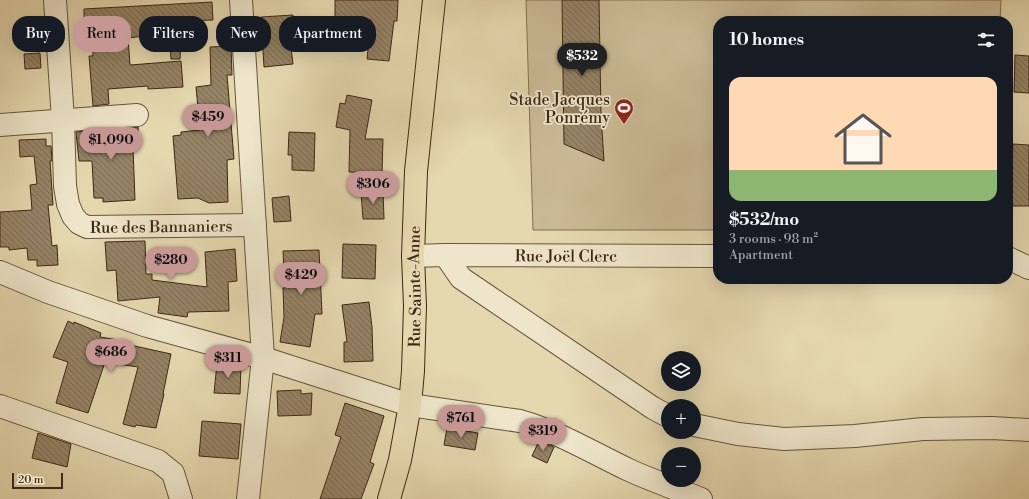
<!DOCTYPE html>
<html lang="en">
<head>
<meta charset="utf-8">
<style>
  body { margin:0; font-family:"Libre Bodoni",serif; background:#20242c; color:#f1f3f6; height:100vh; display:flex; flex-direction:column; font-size:15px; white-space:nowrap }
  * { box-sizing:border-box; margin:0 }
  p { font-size:13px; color:#9ea1a6 }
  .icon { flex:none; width:22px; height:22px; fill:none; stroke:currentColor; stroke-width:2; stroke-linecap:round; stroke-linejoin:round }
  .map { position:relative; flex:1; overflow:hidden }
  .sheet { position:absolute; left:713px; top:16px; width:300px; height:268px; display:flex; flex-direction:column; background:#171b24; border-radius:16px; box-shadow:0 4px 16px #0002 }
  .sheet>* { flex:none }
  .guide { position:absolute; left:12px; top:16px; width:380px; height:36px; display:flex; gap:8px }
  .fabs { position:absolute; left:661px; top:351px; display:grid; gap:8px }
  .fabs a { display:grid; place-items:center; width:40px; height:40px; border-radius:50%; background:#171b24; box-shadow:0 4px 16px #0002; font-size:20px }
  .scale { position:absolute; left:12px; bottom:10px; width:51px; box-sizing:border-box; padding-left:4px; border:2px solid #3e2816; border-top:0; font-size:11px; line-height:14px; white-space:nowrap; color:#3e2816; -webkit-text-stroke:3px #eee5ca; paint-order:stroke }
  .price { position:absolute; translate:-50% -34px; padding:0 9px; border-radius:14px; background:#c59692; color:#111; font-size:13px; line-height:26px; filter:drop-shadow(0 1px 2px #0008) }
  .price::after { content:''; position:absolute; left:50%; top:24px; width:12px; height:9px; margin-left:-6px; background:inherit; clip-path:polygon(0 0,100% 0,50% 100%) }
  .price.active { background:#222; color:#fff }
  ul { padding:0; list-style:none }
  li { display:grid; align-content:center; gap:8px; height:212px; padding:0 16px }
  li+li { border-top:1px solid #363941 }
  li span { display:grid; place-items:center; height:124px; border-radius:12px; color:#555 }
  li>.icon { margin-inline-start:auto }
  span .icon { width:72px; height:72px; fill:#fffc; stroke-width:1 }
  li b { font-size:17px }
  h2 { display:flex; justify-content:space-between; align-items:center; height:48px; padding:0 16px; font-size:17px }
  .pill { padding:0 14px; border-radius:16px; background:#171b24; box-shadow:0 4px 16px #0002; font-size:14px; line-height:36px }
  .pill.active { background:#c59692; color:#111 }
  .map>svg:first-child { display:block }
  .garden { fill:#c9b994; stroke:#847055 }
  .building { fill:url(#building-back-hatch); stroke:#3e2816 }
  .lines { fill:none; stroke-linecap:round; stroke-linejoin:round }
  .minor-casing { stroke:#68543c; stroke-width:24 }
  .major-casing { stroke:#3e2816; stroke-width:24 }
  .minor { stroke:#eee5ca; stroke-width:22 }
  .major { stroke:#e5d7ae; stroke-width:22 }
  .labels { text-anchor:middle; stroke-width:3.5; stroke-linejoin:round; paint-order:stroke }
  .poi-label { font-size:16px; fill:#3e2816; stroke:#eee5ca; text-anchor:end }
  .street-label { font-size:16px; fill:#3e2816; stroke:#eee5ca }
</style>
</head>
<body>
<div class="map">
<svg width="1029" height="499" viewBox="0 0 1029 499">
  <defs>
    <pattern id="building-back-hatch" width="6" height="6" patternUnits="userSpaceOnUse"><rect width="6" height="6" fill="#958365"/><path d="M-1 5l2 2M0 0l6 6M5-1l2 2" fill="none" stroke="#7b6b52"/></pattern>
  </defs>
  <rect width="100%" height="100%" fill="#e5d7ae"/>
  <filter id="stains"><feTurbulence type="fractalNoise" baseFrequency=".005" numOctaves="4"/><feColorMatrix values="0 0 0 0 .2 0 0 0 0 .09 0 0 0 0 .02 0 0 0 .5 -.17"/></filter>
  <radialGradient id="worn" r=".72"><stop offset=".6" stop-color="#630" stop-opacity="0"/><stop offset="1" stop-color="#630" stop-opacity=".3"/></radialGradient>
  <!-- garden -->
  <path class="garden" d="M526 0H1001L1000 21H718V230H533Z"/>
  <!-- building -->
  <g class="building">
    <path d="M335 0H398L397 21H394L389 61 367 59 371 20 335 19Z"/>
    <path d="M562 0H599L601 116 604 161 564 144Z"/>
    <path d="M212 2 213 20 182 21 180 59H171L169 33 128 38 130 65 181 61 183 87 148 89V86L108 89 109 104 93 106 89 56H93L91 27H84V9Z"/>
    <path d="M293 15 294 30 289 31 293 64 264 67 261 17Z"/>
    <path d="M231 46 232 75H227L234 159 227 160 228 202 209 203 198 198 178 199 173 136 181 135V132L200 130 196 87 211 85 210 47Z"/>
    <path d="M40 53 41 68 25 69 24 54Z"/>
    <path d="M1015 55 1029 56V93L1014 92Z"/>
    <path d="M347 95 372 100 365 139H383L382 173 349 172 350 130 336 127 340 103 345 104Z"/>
    <path d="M138 127 139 147 133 148 135 200 103 202V198H94L92 161H79L76 132Z"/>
    <path d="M289 132 315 133 314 171 292 170V155H288Z"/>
    <path d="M46 139V146H51L52 161H50L53 205H48L52 246 57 245 58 265 37 266V260H28L27 248 9 250V247H0V212L32 210 30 185 37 184 34 156 20 157 19 140Z"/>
    <path d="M1013 144 1029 145V206H1008V174H1011Z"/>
    <path d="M383 190 384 219H363L361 192Z"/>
    <path d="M289 196 291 221 274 222 272 198Z"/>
    <path d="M145 241 146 274H152V280L207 287 205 252 235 249 237 281 228 282 229 311 188 312 187 317 158 313 160 297 118 301 116 270 107 271 105 242Z"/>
    <path d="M343 244 376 245 375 279 342 278Z"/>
    <path d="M319 250 322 314H315L310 347 280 342 284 317 283 288H285L283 251Z"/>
    <path d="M369 302 372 327 373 361 344 362V342H347L342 305Z"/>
    <path d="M68 321 74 324V322L101 333 100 337 130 342V345L171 354 163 394H164L156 428 136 425 135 427 123 424 138 367 105 362 88 413 56 403 68 362 53 357Z"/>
    <path d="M217 363 241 365 240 394 214 393Z"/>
    <path d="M301 390V394L312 393 311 415 278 416 277 391Z"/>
    <path d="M345 403 384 416 370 462 374 464 361 499H320L341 437 335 435Z"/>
    <path d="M202 421 241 424 238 459 199 456Z"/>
    <path d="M447 428 478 433 475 450 444 445Z"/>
    <path d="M38 433 71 444 67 467 32 458Z"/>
    <path d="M539 441 554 447 547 463 532 456Z"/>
  </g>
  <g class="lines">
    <!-- minor casing -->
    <g class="minor-casing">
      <g id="minor">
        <path id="s1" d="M55 0 63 120 65 186 68 204 73 216 79 223 87 227 255 225"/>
        <path d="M241 0 263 358 248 499"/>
        <path d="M0 125 137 115"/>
        <path d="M445 255 461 278 653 408 668 416"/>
        <path id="s2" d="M413 256 445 255 718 256"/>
        <path d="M1008 258 1029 268"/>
        <path d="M0 272 48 292 147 326 263 358 410 405 520 421C559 432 593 453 629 470 653 481 677 489 701 499"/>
        <path d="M0 406 158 461 173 473 181 499"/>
        <path d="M694 425 738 434 784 439 855 436 923 429 992 428 1029 430"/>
      </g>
    </g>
    <!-- major casing -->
    <g class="major-casing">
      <g id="major">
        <path id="s3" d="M389 499 400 460 410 405 413 371 415 306 413 256 416 171 434 0"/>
      </g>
    </g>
    <!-- minor -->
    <use href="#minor" class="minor"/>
    <!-- major -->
    <use href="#major" class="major"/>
  </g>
  <!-- icons -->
  <defs>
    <g id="stadium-pin" transform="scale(1)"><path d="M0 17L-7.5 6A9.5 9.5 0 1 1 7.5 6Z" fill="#8f2418" stroke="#eee5ca"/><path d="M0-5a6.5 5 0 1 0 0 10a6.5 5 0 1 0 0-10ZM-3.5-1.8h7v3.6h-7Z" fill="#fff"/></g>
  </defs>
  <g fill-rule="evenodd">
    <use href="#stadium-pin" x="624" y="108"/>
  </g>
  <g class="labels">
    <!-- poi labels -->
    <g class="poi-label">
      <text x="610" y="105">Stade Jacques<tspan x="610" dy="18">Ponrémy</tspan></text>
    </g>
    <!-- street labels -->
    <g class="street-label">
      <text dy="6" stroke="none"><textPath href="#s1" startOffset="310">Rue des Bannaniers</textPath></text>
      <text dy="6" stroke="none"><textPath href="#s2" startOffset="153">Rue Joël Clerc</textPath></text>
      <text dy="6" stroke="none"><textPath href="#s3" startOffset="215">Rue Sainte-Anne</textPath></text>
    </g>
  </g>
  <rect width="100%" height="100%" filter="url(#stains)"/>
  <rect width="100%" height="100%" fill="url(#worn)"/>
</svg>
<div class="fabs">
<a><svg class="icon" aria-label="layers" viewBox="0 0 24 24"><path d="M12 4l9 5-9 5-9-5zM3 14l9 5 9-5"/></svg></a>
<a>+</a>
<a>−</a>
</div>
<div class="scale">20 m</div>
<b class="price active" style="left:582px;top:77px">$532</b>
<b class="price" style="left:208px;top:138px">$459</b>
<b class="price" style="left:111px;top:161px">$1,090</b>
<b class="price" style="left:373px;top:205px">$306</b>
<b class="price" style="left:171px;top:281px">$280</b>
<b class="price" style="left:301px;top:296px">$429</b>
<b class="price" style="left:111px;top:373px">$686</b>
<b class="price" style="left:228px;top:379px">$311</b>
<b class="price" style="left:461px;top:439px">$761</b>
<b class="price" style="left:543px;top:452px">$319</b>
<div class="guide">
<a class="pill">Buy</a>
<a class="pill active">Rent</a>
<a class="pill">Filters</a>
<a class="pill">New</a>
<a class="pill">Apartment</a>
</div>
<section class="sheet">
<h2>10 homes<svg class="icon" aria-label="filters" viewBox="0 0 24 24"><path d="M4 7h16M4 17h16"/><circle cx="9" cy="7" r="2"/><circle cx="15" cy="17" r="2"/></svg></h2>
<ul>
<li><span style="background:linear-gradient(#ffd9b3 75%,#8fb573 0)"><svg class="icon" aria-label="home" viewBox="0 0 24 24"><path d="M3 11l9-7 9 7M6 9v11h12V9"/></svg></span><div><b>$532/mo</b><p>3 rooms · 98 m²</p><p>Apartment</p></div></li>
</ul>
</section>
</div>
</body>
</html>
